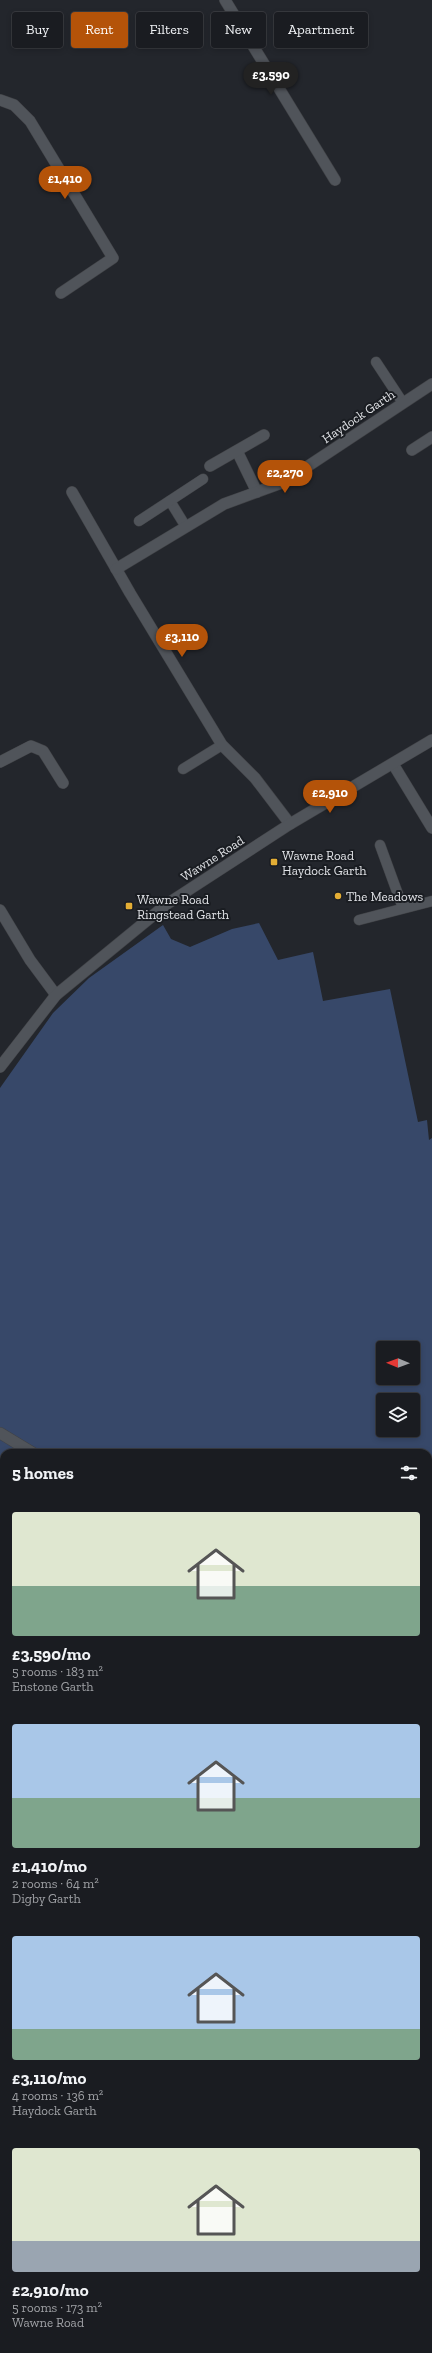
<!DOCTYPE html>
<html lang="en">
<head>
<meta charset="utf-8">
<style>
  body { margin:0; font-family:"Zilla Slab",serif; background:#23252a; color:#f1f3f6; height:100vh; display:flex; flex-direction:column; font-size:15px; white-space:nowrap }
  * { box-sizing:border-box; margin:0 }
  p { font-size:13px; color:#9fa1a5 }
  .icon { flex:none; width:22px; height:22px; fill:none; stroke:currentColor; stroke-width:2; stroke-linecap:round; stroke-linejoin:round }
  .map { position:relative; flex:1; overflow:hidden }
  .drawer { position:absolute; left:0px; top:1449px; width:432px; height:904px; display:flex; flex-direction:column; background:#1a1c21; border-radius:12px 12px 0 0; box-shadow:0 2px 6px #0003,0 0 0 1px #383a3f }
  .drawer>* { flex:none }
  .hud { position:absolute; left:12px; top:12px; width:408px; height:36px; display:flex; gap:8px }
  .needle { width:26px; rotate:271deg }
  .buttons { position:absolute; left:376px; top:1341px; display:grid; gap:8px }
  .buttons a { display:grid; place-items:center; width:44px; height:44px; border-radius:4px; background:#1a1c21; box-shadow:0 2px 6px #0003,0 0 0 1px #383a3f; font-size:20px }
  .price { position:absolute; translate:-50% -34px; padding:0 9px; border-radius:14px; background:#b45309; color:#fff; font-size:13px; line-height:26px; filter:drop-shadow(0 1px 2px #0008) }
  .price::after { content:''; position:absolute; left:50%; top:24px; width:12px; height:9px; margin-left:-6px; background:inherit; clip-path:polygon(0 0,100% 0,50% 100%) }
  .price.active { background:#222; color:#fff }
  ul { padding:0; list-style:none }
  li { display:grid; align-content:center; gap:8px; height:212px; padding:0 12px }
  li span { display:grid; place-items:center; height:124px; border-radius:4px; color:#555 }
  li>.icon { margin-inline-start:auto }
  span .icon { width:72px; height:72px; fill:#fffc; stroke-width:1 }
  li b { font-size:17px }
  h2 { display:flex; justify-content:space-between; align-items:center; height:48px; padding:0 12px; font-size:17px }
  .chip { padding:0 14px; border-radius:4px; background:#1a1c21; box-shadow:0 2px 6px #0003,0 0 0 1px #383a3f; font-size:14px; line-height:36px }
  .chip.active { background:#b45309; color:#fff }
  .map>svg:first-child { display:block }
  .built { fill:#2a2f3a }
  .green { fill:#374869; fill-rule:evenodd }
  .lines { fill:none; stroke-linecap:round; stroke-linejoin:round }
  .service-casing { stroke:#404246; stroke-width:11 }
  .minor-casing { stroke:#404246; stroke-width:12 }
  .tertiary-casing { stroke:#404246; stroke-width:12 }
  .service { stroke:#50545a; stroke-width:10 }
  .minor { stroke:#50545a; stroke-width:11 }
  .tertiary { stroke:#50545a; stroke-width:11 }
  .poi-dot { fill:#e4ae35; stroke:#1a1d22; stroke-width:1.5 }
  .labels { text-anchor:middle; stroke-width:4; stroke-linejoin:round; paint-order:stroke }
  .street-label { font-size:13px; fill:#e0e2e6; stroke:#1a1d22 }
  .poi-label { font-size:13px; fill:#e0e2e6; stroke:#1a1d22; text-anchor:start }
</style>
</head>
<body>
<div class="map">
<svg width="432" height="2353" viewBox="0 0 432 2353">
  <rect width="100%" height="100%" fill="#23262c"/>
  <!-- built -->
  <path class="built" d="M428 1905H432V2353H208V2349H428Z"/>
  <!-- green -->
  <path class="green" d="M259 923 278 960 313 952 323 1001 390 989 418 1122 427 1120 429 1140 432 1138V1905H428V1453H4V1965L0 1966V1088L53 1013 89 978 163 925 171 939 190 947 232 929ZM383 1348H413V1378H383ZM383 1400H413V1430H383Z"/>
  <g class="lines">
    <!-- service casing -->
    <g class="service-casing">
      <g id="service">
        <path d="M376 362 403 403"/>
        <path d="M170 501 186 527"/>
        <path d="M139 521 203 479"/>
        <path d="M183 769 222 745"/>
        <path d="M380 845 403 908"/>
        <path d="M359 920 432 901"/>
      </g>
    </g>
    <!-- minor casing -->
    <g class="minor-casing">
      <g id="minor">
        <path d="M225 0 335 180"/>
        <path d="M0 100 14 105 30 121 113 258 61 293"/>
        <path d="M412 450 432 437"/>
        <path d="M237 451 257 492"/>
        <path d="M210 466 264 435"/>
        <path d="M72 492 130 593 222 745 255 778 290 824"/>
        <path d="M116 569 224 504 284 482 432 384"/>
        <path d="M0 762 31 746 43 751 63 783"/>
        <path d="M393 764 432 828"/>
        <path d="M0 910 30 960 56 995"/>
        <path d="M0 2217H4"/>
        <path d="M0 2320 4 2347"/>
        <path d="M135 2349 136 2353"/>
      </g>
    </g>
    <!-- tertiary casing -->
    <g class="tertiary-casing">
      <g id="tertiary">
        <path d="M0 1067 56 995 167 904 290 824 432 740"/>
        <path d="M0 1433 33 1453"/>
        <path d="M0 1479 4 1478"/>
        <path d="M428 1556 432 1557"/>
      </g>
    </g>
    <!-- service -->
    <use href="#service" class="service"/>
    <!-- minor -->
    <use href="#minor" class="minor"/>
    <!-- tertiary -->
    <use href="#tertiary" class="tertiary"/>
  </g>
  <!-- markers -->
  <g class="poi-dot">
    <rect x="270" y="858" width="8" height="8" rx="2"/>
    <circle cx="338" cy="896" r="4"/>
    <rect x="125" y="902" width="8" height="8" rx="2"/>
  </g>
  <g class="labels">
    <!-- street labels -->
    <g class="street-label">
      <text transform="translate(358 416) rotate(-34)" y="5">Haydock Garth</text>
      <text transform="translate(212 858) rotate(-33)" y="5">Wawne Road</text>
    </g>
    <!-- poi labels -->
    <g class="poi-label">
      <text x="282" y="860">Wawne Road<tspan x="282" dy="15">Haydock Garth</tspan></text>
      <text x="346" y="901">The Meadows</text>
      <text x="137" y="904">Wawne Road<tspan x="137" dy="15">Ringstead Garth</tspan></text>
    </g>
  </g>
</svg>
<div class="buttons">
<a><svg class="needle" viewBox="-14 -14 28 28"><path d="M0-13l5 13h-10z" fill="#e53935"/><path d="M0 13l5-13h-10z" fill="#9fa1a5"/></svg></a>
<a><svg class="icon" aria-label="layers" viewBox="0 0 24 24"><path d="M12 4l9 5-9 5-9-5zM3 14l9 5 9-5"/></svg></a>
</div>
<b class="price active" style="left:271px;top:96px">£3,590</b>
<b class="price" style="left:65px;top:200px">£1,410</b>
<b class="price" style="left:285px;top:494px">£2,270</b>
<b class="price" style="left:182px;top:658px">£3,110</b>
<b class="price" style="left:330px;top:814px">£2,910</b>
<div class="hud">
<a class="chip">Buy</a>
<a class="chip active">Rent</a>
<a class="chip">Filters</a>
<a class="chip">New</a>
<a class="chip">Apartment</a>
</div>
<section class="drawer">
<h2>5 homes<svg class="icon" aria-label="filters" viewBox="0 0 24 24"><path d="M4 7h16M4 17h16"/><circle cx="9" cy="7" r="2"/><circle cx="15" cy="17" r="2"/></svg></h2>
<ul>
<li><span style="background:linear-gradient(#dfe7d0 60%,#7fa58c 0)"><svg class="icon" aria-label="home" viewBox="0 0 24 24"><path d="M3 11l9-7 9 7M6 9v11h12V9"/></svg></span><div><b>£3,590/mo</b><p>5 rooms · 183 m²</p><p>Enstone Garth</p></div></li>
<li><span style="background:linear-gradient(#a9c7e8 60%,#7fa58c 0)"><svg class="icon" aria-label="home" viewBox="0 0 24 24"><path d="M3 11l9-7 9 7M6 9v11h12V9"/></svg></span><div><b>£1,410/mo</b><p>2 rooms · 64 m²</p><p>Digby Garth</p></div></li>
<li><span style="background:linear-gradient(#a9c7e8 75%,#7fa58c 0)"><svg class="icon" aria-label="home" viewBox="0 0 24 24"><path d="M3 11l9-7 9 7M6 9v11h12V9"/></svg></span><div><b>£3,110/mo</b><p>4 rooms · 136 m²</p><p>Haydock Garth</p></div></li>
<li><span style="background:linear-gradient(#dfe7d0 75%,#9aa5b1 0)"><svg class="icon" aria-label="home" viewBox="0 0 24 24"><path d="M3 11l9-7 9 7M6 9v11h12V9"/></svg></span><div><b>£2,910/mo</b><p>5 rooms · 173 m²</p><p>Wawne Road</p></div></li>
</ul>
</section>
</div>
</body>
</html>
